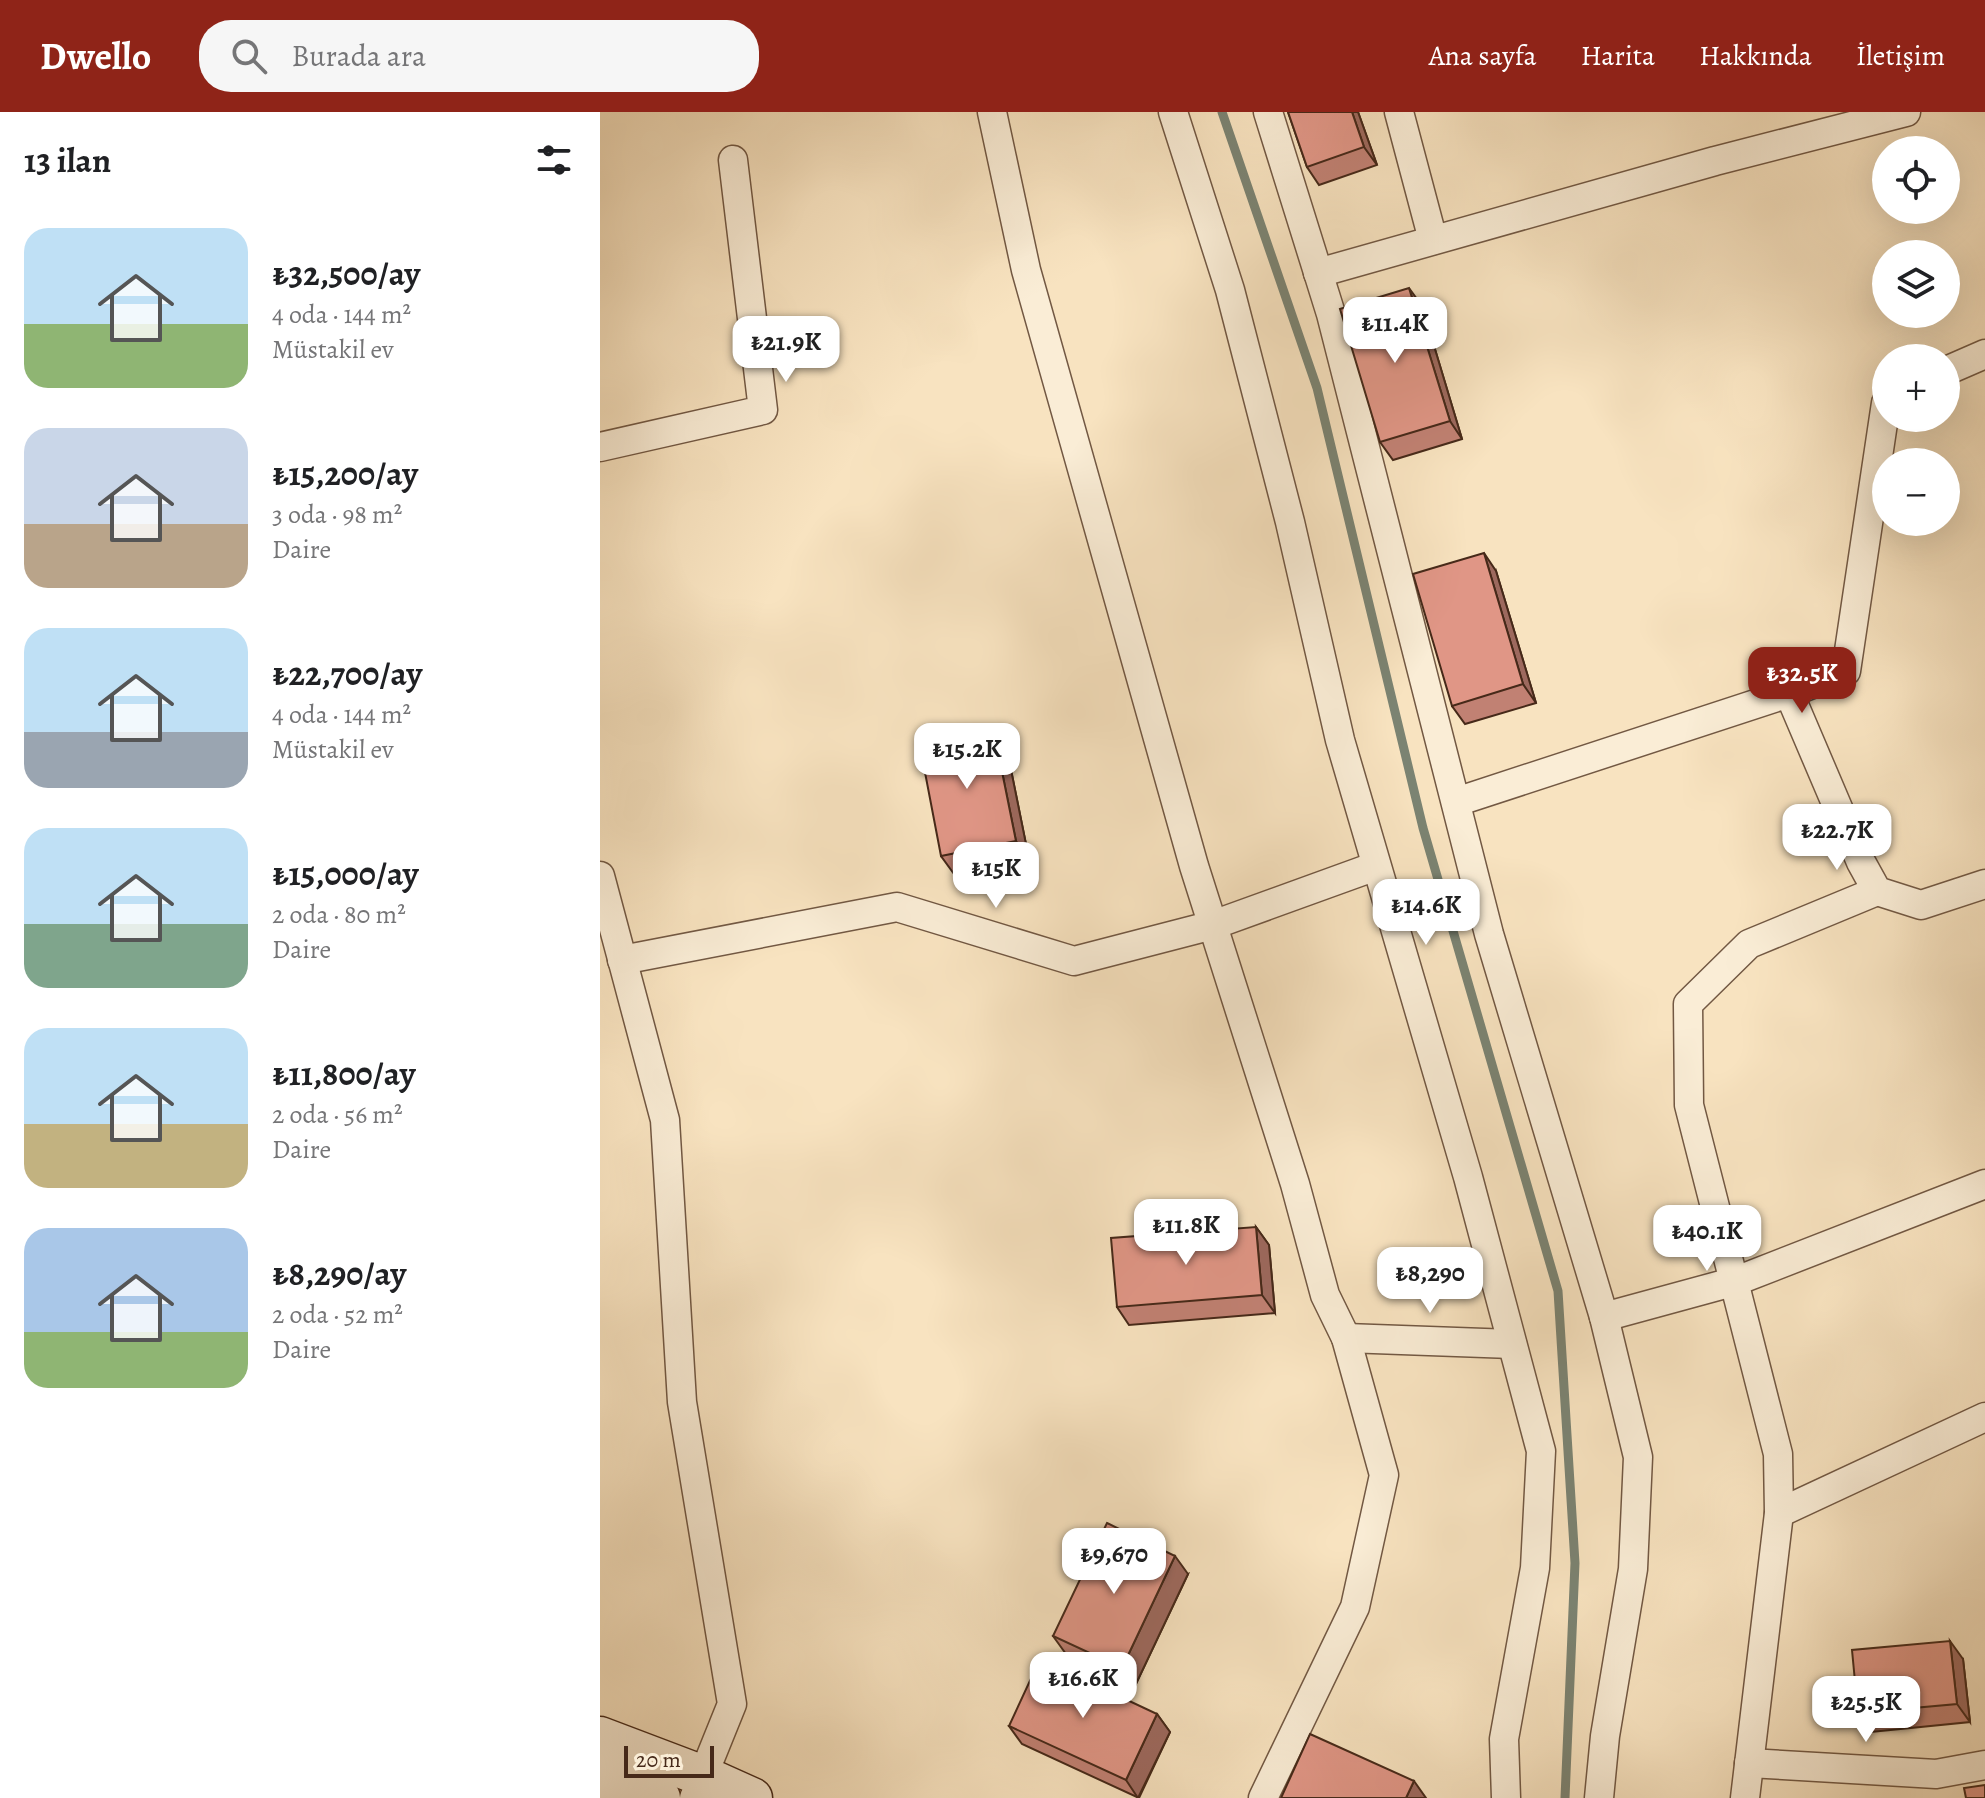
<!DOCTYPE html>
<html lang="tr">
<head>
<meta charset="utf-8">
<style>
  body { margin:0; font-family:Alegreya,serif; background:#f6f6f6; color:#202124; height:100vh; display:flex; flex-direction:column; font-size:30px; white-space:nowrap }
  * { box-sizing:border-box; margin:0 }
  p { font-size:26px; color:#757577 }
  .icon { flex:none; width:44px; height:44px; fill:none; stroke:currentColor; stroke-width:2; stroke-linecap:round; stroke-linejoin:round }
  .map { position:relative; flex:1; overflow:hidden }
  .panel { display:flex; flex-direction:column; background:#fff; width:600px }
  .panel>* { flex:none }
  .controls { position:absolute; left:1272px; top:24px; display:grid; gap:16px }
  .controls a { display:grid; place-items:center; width:88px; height:88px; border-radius:50%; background:#fff; box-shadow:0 8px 32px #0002; font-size:40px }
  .scale { position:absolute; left:24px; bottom:20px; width:90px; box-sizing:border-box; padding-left:8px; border:4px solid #462919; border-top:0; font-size:22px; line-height:28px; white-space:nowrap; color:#462919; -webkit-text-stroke:6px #faedd6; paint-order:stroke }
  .price { position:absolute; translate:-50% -68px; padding:0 18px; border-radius:16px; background:#fff; color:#222; font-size:26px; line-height:52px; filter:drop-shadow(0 2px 4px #0008) }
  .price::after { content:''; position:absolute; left:50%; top:48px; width:24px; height:18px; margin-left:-12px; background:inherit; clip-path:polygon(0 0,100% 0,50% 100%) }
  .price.on { background:#8f2418; color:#fff }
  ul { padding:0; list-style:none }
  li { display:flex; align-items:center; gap:24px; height:200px; padding:0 24px }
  li span { display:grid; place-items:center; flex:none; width:224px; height:160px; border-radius:24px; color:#555 }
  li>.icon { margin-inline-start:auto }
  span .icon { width:96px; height:96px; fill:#fffc; stroke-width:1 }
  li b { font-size:34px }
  h2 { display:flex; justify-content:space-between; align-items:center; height:96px; padding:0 24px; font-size:34px }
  header { display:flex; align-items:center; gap:48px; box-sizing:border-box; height:112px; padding:0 40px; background:#8f2418; color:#fff }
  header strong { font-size:38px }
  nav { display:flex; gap:44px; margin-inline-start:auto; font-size:28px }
  .search { width:560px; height:72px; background:#f6f6f6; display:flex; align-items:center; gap:20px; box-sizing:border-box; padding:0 28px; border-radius:32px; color:#757577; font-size:30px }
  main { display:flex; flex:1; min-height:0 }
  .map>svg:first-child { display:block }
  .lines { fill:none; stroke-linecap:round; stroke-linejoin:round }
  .stream { stroke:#7b8372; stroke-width:9 }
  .minor-casing { stroke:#725843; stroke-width:31 }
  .secondary-casing { stroke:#462919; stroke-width:43 }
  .minor { stroke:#faedd6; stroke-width:28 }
  .secondary { stroke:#faedd6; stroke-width:40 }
  .wall { fill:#c18173; stroke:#462919; stroke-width:2 }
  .shaded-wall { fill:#9d695e; stroke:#462919; stroke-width:2 }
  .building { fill:#e09686; stroke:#462919; stroke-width:2 }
</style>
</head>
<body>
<header>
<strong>Dwello</strong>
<div class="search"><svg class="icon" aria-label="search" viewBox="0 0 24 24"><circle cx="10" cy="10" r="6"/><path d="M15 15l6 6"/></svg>Burada ara</div>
<nav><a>Ana sayfa</a><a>Harita</a><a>Hakkında</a><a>İletişim</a></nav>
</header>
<main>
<section class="panel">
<h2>13 ilan<svg class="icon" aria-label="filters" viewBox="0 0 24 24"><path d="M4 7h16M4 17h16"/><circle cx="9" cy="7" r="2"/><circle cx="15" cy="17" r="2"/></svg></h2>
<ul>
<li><span style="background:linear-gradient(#bfe0f5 60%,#8fb573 0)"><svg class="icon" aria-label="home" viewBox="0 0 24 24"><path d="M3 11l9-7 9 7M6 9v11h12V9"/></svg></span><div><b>₺32,500/ay</b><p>4 oda · 144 m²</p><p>Müstakil ev</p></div></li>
<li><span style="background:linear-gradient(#c9d6e8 60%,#b9a48a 0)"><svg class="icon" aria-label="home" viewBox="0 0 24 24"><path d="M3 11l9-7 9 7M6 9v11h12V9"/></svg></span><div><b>₺15,200/ay</b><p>3 oda · 98 m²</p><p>Daire</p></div></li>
<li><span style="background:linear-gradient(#bfe0f5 65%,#9aa5b1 0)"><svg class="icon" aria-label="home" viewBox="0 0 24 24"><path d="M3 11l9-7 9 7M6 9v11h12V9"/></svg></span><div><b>₺22,700/ay</b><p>4 oda · 144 m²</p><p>Müstakil ev</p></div></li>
<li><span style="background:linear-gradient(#bfe0f5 60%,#7fa58c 0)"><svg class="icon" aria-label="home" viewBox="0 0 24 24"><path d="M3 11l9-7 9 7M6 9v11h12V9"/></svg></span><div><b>₺15,000/ay</b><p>2 oda · 80 m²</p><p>Daire</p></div></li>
<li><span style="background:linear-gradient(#bfe0f5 60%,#c2b280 0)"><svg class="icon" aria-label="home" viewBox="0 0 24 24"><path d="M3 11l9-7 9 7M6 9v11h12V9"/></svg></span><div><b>₺11,800/ay</b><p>2 oda · 56 m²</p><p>Daire</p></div></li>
<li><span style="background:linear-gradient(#a9c7e8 65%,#8fb573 0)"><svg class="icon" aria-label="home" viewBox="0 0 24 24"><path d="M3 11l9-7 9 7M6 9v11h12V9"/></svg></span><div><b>₺8,290/ay</b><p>2 oda · 52 m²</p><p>Daire</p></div></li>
</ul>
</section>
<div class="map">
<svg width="1385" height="1686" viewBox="0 0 1385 1686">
  <rect width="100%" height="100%" fill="#f8e3c0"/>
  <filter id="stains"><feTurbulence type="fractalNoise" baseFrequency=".0025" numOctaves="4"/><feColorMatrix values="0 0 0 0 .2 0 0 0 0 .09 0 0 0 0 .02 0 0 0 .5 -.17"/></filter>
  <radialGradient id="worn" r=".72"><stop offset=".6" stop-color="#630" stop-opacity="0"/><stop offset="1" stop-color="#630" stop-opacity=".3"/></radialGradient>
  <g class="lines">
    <!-- stream -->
    <path class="stream" d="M622 0 717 276 823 716 958 1179 975 1451 965 1686"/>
    <!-- minor casing -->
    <g class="minor-casing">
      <g id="minor">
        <path d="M392 0 426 158 594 754 695 1072 725 1183 746 1226 784 1363 755 1495 663 1686"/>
        <path d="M573 0 630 178 690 410 740 628 868 1065 941 1339 935 1456 904 1627 906 1686"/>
        <path d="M668 0 731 202 889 822 1004 1205 1038 1345 1033 1457 1005 1624 999 1686"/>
        <path d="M799 0 833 128"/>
        <path d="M718 161 1115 49 1306 0"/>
        <path d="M1346 259 1385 242"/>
        <path d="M0 335 163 298 133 48"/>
        <path d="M1189 581 1261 750 1277 779 1321 793 1385 772"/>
        <path d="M856 690 1189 581 1246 559 1286 291"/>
        <path d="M0 764 65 1008 82 1290 132 1592 94 1686"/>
        <path d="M22 848 297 795 474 849 613 813 776 754"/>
        <path d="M1004 1205 1136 1169 1385 1072"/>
        <path d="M746 1226 912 1232"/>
        <path d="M1179 1401 1385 1305"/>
        <path d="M1149 1651 1336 1662 1385 1653"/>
        <path d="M1145 1686 1179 1401 1178 1342 1089 993 1088 892 1149 832 1277 779"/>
      </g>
    </g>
    <!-- secondary casing -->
    <g class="secondary-casing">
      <g id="secondary">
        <path d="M0 1625 103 1664 152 1686"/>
        <path d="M0 1665 60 1686"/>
      </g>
    </g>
    <!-- minor -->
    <use href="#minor" class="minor"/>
    <!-- secondary -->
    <use href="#secondary" class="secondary"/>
  </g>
  <!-- wall -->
  <g class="wall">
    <path d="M688 0H758L777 53 719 73 707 55Z"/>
    <path d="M822 194 862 327 793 348 780 330Z"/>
    <path d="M896 459 936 591 865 612 852 594Z"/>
    <path d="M393 615 406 633 429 747 354 762 341 744Z"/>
    <path d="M656 1115 669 1133 675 1201 529 1213 517 1195Z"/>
    <path d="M588 1462 535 1574 466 1542 453 1524Z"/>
    <path d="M1363 1547 1370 1610 1271 1620 1258 1601Z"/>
    <path d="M557 1602 570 1620 539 1686 422 1632 409 1614Z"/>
  </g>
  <!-- shaded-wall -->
  <g class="shaded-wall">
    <path d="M752 0H758L777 53 764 35Z"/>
    <path d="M809 176 822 194 862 327 850 309Z"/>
    <path d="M884 441 896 459 936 591 923 572Z"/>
    <path d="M393 615 406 633 429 747 416 729Z"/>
    <path d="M656 1115 669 1133 675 1201 662 1183Z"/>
    <path d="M575 1444 588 1462 535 1574 522 1556Z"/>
    <path d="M1350 1529 1363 1547 1370 1610 1357 1592Z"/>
    <path d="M557 1602 570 1620 538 1686 526 1668Z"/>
    <path d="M814 1669 826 1686H806Z"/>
  </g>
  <!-- building -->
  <g class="building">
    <path d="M688 0H752L764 35 707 55Z"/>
    <path d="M809 176 850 309 780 330 740 197Z"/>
    <path d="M884 441 923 572 852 594 813 462Z"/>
    <path d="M393 615 416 729 341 744 319 629Z"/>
    <path d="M656 1115 662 1183 517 1195 511 1126Z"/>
    <path d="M507 1411 575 1444 522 1556 453 1524Z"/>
    <path d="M1350 1529 1357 1592 1258 1601 1252 1538Z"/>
    <path d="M440 1547 557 1602 526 1668 409 1614Z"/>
    <path d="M710 1622 814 1669 806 1686H681Z"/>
    <path d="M1385 1673V1686H1366L1364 1676Z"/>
  </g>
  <rect width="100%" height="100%" filter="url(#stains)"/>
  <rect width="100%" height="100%" fill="url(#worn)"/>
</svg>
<div class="controls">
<a><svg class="icon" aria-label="locate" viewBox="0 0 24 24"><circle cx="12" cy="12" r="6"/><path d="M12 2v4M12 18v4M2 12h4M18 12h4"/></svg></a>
<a><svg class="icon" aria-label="layers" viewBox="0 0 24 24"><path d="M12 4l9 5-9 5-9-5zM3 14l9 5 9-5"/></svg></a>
<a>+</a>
<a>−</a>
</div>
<div class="scale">20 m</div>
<b class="price" style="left:795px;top:253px">₺11.4K</b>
<b class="price" style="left:186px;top:272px">₺21.9K</b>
<b class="price on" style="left:1202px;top:603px">₺32.5K</b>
<b class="price" style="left:367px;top:679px">₺15.2K</b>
<b class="price" style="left:1237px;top:760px">₺22.7K</b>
<b class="price" style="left:396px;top:798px">₺15K</b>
<b class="price" style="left:826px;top:835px">₺14.6K</b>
<b class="price" style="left:586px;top:1155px">₺11.8K</b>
<b class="price" style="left:1107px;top:1161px">₺40.1K</b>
<b class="price" style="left:830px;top:1203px">₺8,290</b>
<b class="price" style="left:514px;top:1484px">₺9,670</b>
<b class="price" style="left:483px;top:1608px">₺16.6K</b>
<b class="price" style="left:1266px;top:1632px">₺25.5K</b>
</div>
</main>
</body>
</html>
